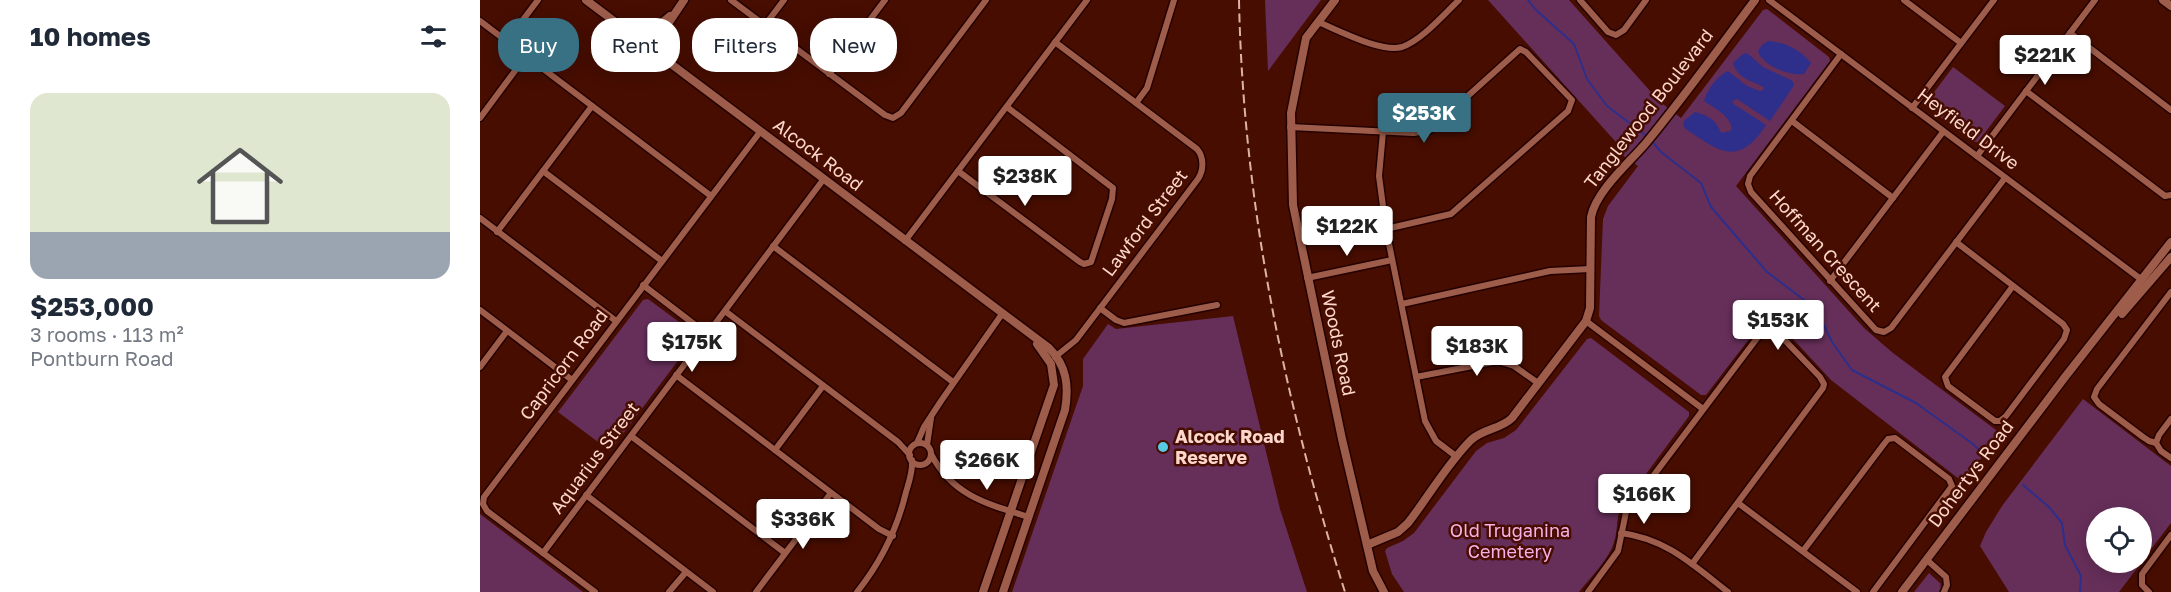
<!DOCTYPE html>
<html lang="en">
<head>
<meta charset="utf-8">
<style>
  body { margin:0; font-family:"Golos Text",sans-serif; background:#f2f2f3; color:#1f2937; height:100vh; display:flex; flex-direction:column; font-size:22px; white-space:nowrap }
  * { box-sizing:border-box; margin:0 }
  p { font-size:20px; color:#747a83 }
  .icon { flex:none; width:33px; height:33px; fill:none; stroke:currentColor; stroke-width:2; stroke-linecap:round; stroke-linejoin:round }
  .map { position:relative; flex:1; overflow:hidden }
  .side { display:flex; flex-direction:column; background:#fff; width:480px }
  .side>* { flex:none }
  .banner { position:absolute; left:18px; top:18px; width:570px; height:54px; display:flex; gap:12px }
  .tools { position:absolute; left:1606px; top:507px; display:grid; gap:12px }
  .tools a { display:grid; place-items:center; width:66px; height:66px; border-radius:50%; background:#fff; box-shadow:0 3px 15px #0003; font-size:30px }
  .price { position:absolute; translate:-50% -51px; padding:0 14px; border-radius:6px; background:#fff; color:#222; font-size:20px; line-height:39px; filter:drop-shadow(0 2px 3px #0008) }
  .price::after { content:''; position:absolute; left:50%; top:36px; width:18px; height:14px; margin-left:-9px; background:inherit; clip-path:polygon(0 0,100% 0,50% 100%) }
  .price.current { background:#397184; color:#fff }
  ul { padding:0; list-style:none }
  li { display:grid; align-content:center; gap:12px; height:318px; padding:0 30px }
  li span { display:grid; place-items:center; height:186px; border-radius:18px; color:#555 }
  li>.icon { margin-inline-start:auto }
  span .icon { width:108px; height:108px; fill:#fffc; stroke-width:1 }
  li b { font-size:26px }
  h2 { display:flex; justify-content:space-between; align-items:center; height:72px; padding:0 30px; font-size:26px }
  .tag { padding:0 21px; border-radius:24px; background:#fff; box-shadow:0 3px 15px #0003; font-size:21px; line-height:54px }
  .tag.current { background:#397184; color:#fff }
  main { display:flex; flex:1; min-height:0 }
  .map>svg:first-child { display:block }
  .green { fill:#662f5a }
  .water { fill:#2e2e8b }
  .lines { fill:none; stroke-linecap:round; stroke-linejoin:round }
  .stream { stroke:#2e2e8b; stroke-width:2 }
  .street-casing { stroke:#250000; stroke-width:9 }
  .secondary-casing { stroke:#250000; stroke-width:11 }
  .street { stroke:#9e5d4b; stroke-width:6 }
  .secondary { stroke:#9e5d4b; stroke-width:8 }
  .rail { stroke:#ddb3a8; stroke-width:2; stroke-dasharray:9 4.5; stroke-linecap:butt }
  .poi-dot { fill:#58c9e3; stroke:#470d00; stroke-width:2 }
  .labels { text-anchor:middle; stroke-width:5; stroke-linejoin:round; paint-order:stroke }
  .street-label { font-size:18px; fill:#fdd7cc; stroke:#470d00 }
  .poi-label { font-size:18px; font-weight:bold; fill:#fdd7cc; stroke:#470d00; text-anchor:start }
  .park-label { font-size:18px; fill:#f8b0e6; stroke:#470d00 }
</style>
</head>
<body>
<main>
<section class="side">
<h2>10 homes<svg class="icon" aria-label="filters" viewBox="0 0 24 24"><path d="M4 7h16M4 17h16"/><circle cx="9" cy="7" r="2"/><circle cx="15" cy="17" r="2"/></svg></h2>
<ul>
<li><span style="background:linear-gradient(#dfe7d0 75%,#9aa5b1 0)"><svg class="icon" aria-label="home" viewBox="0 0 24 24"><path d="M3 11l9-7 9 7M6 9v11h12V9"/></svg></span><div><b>$253,000</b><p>3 rooms · 113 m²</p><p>Pontburn Road</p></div></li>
</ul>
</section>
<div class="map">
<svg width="1691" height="592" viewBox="0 0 1691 592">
  <rect width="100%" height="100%" fill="#470d00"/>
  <!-- green -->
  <g class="green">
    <path d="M785 0H841L788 71Z"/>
    <path d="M1008 0H1089L1179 101 1201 118 1283 10 1287 9 1349 57 1350 61 1256 186 1384 328 1413 353 1520 433 1483 482 1351 380 1289 313 1226 395H1221L1121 320 1119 316 1123 219 1128 206 1158 166 1142 155 1144 151Z"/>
    <path d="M1473 67 1525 106 1498 142H1493L1447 107 1446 103Z"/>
    <path d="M168 299 214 333 215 338 130 451 78 412 163 300Z"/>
    <path d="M753 316 800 509 827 592H532L603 386V359L628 324 636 329Z"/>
    <path d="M1111 338 1209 412V416L1140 509C1136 520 1138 531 1134 542 1130 558 1110 578 1099 592H924L912 574 905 551 907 548 923 541 934 533 996 451 1007 443 1024 438 1036 430 1107 339Z"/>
    <path d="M1603 399 1691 466V523L1662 561V518H1617V562L1661 563 1639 592H1529L1500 546 1506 532 1522 506Z"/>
    <path d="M0 514 103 592H0Z"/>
    <path d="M1449 573 1461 584 1459 587 1462 585 1459 592H1434Z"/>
  </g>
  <!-- water -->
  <g class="water">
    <path d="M1288 41C1305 42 1321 50 1331 63L1324 74C1310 76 1282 66 1278 51L1282 45Z"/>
    <path d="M1267 53 1283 67 1311 80 1314 83 1313 87 1290 121 1257 99 1253 101 1252 103 1286 125C1259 167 1240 152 1207 130L1203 126 1204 121 1215 112C1228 116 1236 119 1241 133L1250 131 1252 129C1250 115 1234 108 1224 101 1227 90 1237 76 1248 71L1267 86 1280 91 1283 90 1284 87C1271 81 1257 78 1253 63L1263 54Z"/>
  </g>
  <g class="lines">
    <!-- stream -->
    <g class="stream">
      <path d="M1048 0 1055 9 1094 44 1107 79 1127 106 1168 137"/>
      <path d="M1172 141 1181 152 1221 183 1231 207 1287 272 1336 309 1352 342 1372 370 1436 403 1493 444 1507 458"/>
      <path d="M1543 485 1569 507 1582 523 1585 545 1601 576 1600 592"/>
    </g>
    <!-- street casing -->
    <g class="street-casing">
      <g id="street">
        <path d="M251 0 405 115 413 118 421 113 506 0"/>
        <path d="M1100 0 1128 32 1136 35 1144 30 1166 0"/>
        <path d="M1289 0 1662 280"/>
        <path d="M1424 0 1481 43"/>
        <path d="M0 21 231 196"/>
        <path d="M838 22C858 30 901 53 922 47 941 41 964 14 979 0"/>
        <path d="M285 25 304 0"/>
        <path d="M1590 33 1691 110"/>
        <path d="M27 41 58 0"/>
        <path d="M1361 54 1270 176 1268 184 1271 192 1396 330 1404 332 1411 328 1525 178"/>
        <path d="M349 74 405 0"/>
        <path d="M1546 91 1681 193 1685 196 1691 195"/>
        <path d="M656 103 667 88 694 0"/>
        <path d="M1432 108 1514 0"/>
        <path d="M0 118 46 56"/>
        <path d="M1312 121 1413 198"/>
        <path d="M810 127 934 133 950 130 1040 49 1046 52 1092 100 1088 111 971 214 906 229"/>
        <path d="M903 132 899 176 906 229 945 421 956 441 977 457"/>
        <path d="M1497 156 1615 0"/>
        <path d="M63 171 182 261"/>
        <path d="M478 171 600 262 604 264 611 262 632 199 633 188 527 107"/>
        <path d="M0 218 136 321"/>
        <path d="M17 232 112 106"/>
        <path d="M425 241 607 0"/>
        <path d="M1476 242 1583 324 1587 330 1584 339 1526 416 1520 421H1515L1468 386 1465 377 1533 286"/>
        <path d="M293 246 473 382"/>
        <path d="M827 278 912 260"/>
        <path d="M1350 281 1463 132"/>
        <path d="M163 285 227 334"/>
        <path d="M922 304 1070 271 1110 269"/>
        <path d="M620 308 636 320 644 323 737 305"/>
        <path d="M0 310 92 380"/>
        <path d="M245 311 418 442 430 455"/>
        <path d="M1106 321 1223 409"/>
        <path d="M575 357 596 340 718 179C724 170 724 157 717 149L575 42"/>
        <path d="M0 367 27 331"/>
        <path d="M196 375 399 529 413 536"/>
        <path d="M936 377 1018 361 1034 366 1058 383"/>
        <path d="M1691 419 1679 435 1676 443 1681 451 1691 458"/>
        <path d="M151 436 305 553"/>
        <path d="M437 443 444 427 461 401 522 314"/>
        <path d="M1676 443 1669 441 1663 437 1619 404 1614 397 1617 389 1691 292"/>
        <circle cx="440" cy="454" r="11"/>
        <path d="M447 445 451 418"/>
        <path d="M295 450 343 386"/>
        <path d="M451 454C473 496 507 504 549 517"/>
        <path d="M106 495 233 592"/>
        <path d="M1258 503 1377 592"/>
        <path d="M1141 533C1187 539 1213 565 1248 592"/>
        <path d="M1323 551 1404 444 1408 439 1415 438 1469 479 1472 486 1393 592"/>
        <path d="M63 553 343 180"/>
        <path d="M1447 560 1466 577 1467 585 1464 592"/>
        <path d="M115 592 7 511 3 504 4 497 280 132"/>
        <path d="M189 592 206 572"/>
        <path d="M276 592 351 493"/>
        <path d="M377 592C401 562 417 530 426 492 429 482 433 471 432 460"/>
        <path d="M1108 592 1138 551 1146 512 1281 333 1289 326 1297 332 1340 377 1344 384 1343 388 1212 564"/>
        <path d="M1669 592 1662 585V574L1691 535"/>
      </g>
    </g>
    <!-- secondary casing -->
    <g class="secondary-casing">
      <g id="secondary">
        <path d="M106 0 569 348C587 366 589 386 585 410L523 592"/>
        <path d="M855 0 826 38 811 113 813 205 862 439 893 571 904 592"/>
        <path d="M1683 0 1691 6"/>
        <path d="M165 44 178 26 190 16"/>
        <path d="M171 49 204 0"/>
        <path d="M1642 314 1691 257"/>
        <path d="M887 545 918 532 928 523C949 496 967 464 991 440 1003 429 1021 429 1032 418L1106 321 1110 308 1111 217C1116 191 1149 163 1166 143 1204 97 1239 48 1275 0"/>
        <path d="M503 592 574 385 571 364 557 344"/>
        <path d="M1422 592 1585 377 1691 242"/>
      </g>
    </g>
    <!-- street -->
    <use href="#street" class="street"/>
    <!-- secondary -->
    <use href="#secondary" class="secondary"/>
    <!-- rail -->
    <path class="rail" d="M759 0C763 202 804 400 865 592"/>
  </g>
  <!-- markers -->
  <circle class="poi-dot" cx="683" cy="447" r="6"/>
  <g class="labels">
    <!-- street labels -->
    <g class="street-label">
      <text transform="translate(1169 109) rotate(-52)" y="6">Tanglewood Boulevard</text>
      <text transform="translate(1488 129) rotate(37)" y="6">Heyfield Drive</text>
      <text transform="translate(338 155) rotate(37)" y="6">Alcock Road</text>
      <text transform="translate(665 223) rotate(-53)" y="6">Lawford Street</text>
      <text transform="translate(1345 251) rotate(48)" y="6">Hoffman Crescent</text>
      <text transform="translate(858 343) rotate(78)" y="6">Woods Road</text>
      <text transform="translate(84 365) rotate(-53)" y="6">Capricorn Road</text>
      <text transform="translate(115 458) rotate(-53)" y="6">Aquarius Street</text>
      <text transform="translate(1491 474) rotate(-53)" y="6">Dohertys Road</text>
    </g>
    <!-- poi labels -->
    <g class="poi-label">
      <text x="695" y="443">Alcock Road<tspan x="695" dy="21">Reserve</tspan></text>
    </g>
    <!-- park labels -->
    <g class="park-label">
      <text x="1030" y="537">Old Truganina<tspan x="1030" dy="21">Cemetery</tspan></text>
    </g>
  </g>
</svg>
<div class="tools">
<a><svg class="icon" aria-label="locate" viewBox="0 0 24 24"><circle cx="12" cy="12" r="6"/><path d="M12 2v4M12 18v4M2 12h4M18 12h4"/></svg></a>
</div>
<b class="price" style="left:1565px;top:86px">$221K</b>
<b class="price current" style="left:944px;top:144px">$253K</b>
<b class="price" style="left:545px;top:207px">$238K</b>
<b class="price" style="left:867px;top:257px">$122K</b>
<b class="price" style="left:1298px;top:351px">$153K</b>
<b class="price" style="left:212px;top:373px">$175K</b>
<b class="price" style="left:997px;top:377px">$183K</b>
<b class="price" style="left:507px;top:491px">$266K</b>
<b class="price" style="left:1164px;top:525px">$166K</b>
<b class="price" style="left:323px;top:550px">$336K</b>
<div class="banner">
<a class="tag current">Buy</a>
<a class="tag">Rent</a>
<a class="tag">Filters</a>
<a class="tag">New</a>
</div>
</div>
</main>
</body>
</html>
